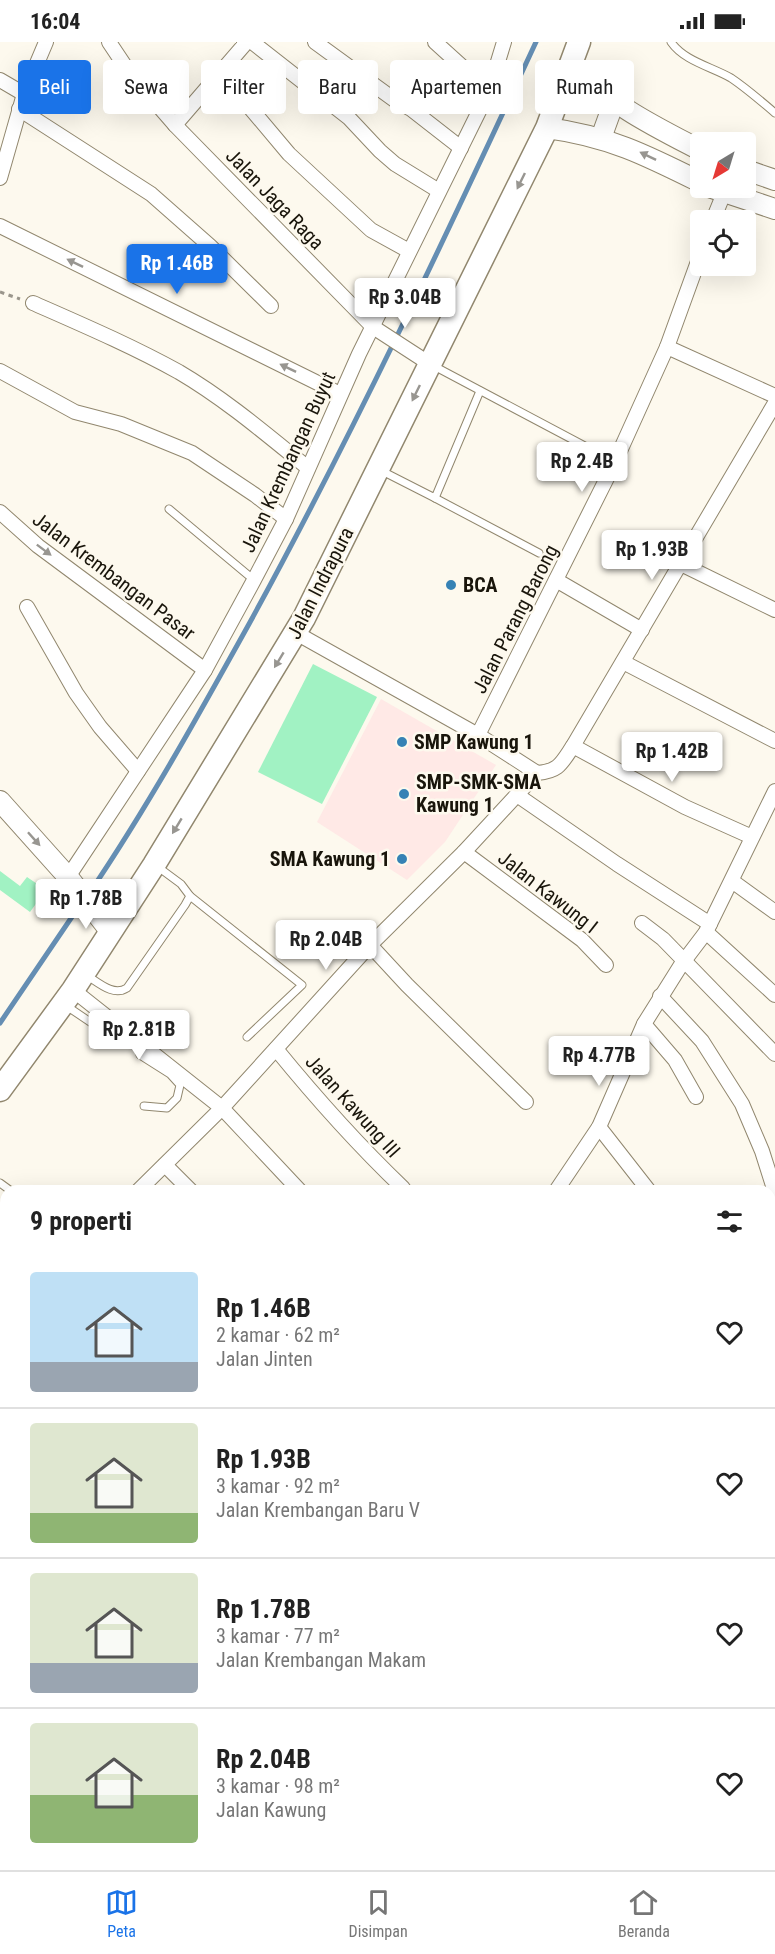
<!DOCTYPE html>
<html lang="id">
<head>
<meta charset="utf-8">
<style>
  body { margin:0; font-family:"Roboto Condensed",sans-serif; background:#f2f2f2; color:#222; height:100vh; display:flex; flex-direction:column; font-size:22px; white-space:nowrap }
  * { box-sizing:border-box; margin:0 }
  p { font-size:20px; color:#767676 }
  .icon { flex:none; width:33px; height:33px; fill:none; stroke:currentColor; stroke-width:2; stroke-linecap:round; stroke-linejoin:round }
  .map { position:relative; flex:1; overflow:hidden }
  .panel { position:absolute; left:0px; top:1143px; width:776px; height:686px; display:flex; flex-direction:column; background:#fff; border-radius:18px 18px 0 0; box-shadow:0 6px 24px #0002 }
  .panel>* { flex:none }
  .hud { position:absolute; left:18px; top:18px; width:740px; height:54px; display:flex; gap:12px }
  .needle { width:39px; rotate:218deg }
  .controls { position:absolute; left:690px; top:90px; display:grid; gap:12px }
  .controls a { display:grid; place-items:center; width:66px; height:66px; border-radius:6px; background:#fff; box-shadow:0 6px 24px #0002; font-size:30px }
  .price { position:absolute; translate:-50% -51px; padding:0 14px; border-radius:6px; background:#fff; color:#222; font-size:20px; line-height:39px; filter:drop-shadow(0 2px 3px #0008) }
  .price::after { content:''; position:absolute; left:50%; top:36px; width:18px; height:14px; margin-left:-9px; background:inherit; clip-path:polygon(0 0,100% 0,50% 100%) }
  .price.selected { background:#1a73e8; color:#fff }
  ul { padding:0; list-style:none }
  li { display:flex; align-items:center; gap:18px; height:150px; padding:0 30px }
  li+li { border-top:2px solid #e0e0e0 }
  li span { display:grid; place-items:center; flex:none; width:168px; height:120px; border-radius:6px; color:#555 }
  li>.icon { margin-inline-start:auto }
  span .icon { width:72px; height:72px; fill:#fffc; stroke-width:1 }
  li b { font-size:26px }
  h2 { display:flex; justify-content:space-between; align-items:center; height:72px; padding:0 30px; font-size:26px }
  .chip { padding:0 21px; border-radius:6px; background:#fff; box-shadow:0 6px 24px #0002; font-size:21px; line-height:54px }
  .chip.selected { background:#1a73e8; color:#fff }
  .status { display:flex; justify-content:space-between; align-items:center; height:42px; padding:0 30px; background:#fff; direction:ltr }
  .status svg { height:16px; fill:currentColor }
  .dock { display:flex; justify-content:space-around; align-items:center; height:84px; border-top:2px solid #e0e0e0; background:#fff; font-size:16px; color:#767676 }
  .dock a { display:grid; justify-items:center; gap:3px }
  .dock .selected { color:#1a73e8 }
  .map>svg:first-child { display:block }
  .education { fill:#ffe9e6 }
  .green { fill:#a1f2c3 }
  .lines { fill:none; stroke-linecap:round; stroke-linejoin:round }
  .stream { stroke:#658eb3; stroke-width:5 }
  .lane-casing { stroke:#91876e; stroke-width:9 }
  .street-casing { stroke:#91876e; stroke-width:16 }
  .secondary-casing { stroke:#91876e; stroke-width:22 }
  .primary-casing { stroke:#91876e; stroke-width:25 }
  .path { stroke:#9a968c; stroke-width:3; stroke-dasharray:4.5 4.5; stroke-linecap:butt }
  .lane { stroke:#fff; stroke-width:7 }
  .street { stroke:#fff; stroke-width:14 }
  .secondary { stroke:#fff; stroke-width:20 }
  .primary { stroke:#fff; stroke-width:22 }
  .rail { stroke:#918d82; stroke-width:4.5; stroke-dasharray:10 10; stroke-linecap:butt }
  .oneway { fill:#989691 }
  .poi-dot { fill:#3682b5; stroke:#fdf9ee; stroke-width:2 }
  .labels { text-anchor:middle; stroke-width:5; stroke-linejoin:round; paint-order:stroke }
  .street-label { font-size:20px; fill:#19150b; stroke:#fdf9ee }
  .poi-label { font-size:20px; font-weight:bold; fill:#19150b; stroke:#fdf9ee; text-anchor:start }
</style>
</head>
<body>
<div class="status"><b>16:04</b><svg viewBox="0 0 49 12"><path d="M0 12V9h3v3zM5 12V6h3v6zM10 12V3h3v9zM15 12V0h3v12zM26 1h20v11H26zM47 4h2v5h-2z"/></svg></div>
<div class="map">
<svg width="775" height="1828" viewBox="0 0 775 1828">
  <rect width="100%" height="100%" fill="#fdf9ee"/>
  <!-- education -->
  <path class="education" d="M381 657 496 723 445 800 407 838 317 780Z"/>
  <!-- green -->
  <g class="green">
    <path d="M313 622 377 655 322 762 258 730Z"/>
    <path d="M0 829 20 844 27 835 46 848 30 870 0 848Z"/>
  </g>
  <g class="lines">
    <!-- stream -->
    <g class="stream">
      <path d="M88 853C147 766 198 674 249 582 353 392 445 196 536 0"/>
      <path d="M0 981 82 860"/>
    </g>
    <!-- lane casing -->
    <g class="lane-casing">
      <g id="lane">
        <path d="M671 0C684 19 712 25 731 36 746 46 761 59 775 71"/>
        <path d="M432 323 615 420"/>
        <path d="M380 428 435 456 480 349"/>
        <path d="M435 456 539 511"/>
        <path d="M169 467 254 538"/>
        <path d="M190 854 302 943 247 995"/>
        <path d="M86 933C98 940 113 955 127 946L185 863 190 854 181 842 158 825"/>
        <path d="M65 963 108 992"/>
        <path d="M140 1013 170 1032 180 1043 177 1056 167 1066 144 1064"/>
        <path d="M0 1141 11 1149"/>
      </g>
    </g>
    <!-- street casing -->
    <g class="street-casing">
      <g id="street">
        <path d="M109 0 129 30 175 83 373 285 430 322"/>
        <path d="M252 0 349 76 380 109 395 122 439 149"/>
        <path d="M315 0 396 59 411 67 461 106"/>
        <path d="M435 0 489 49"/>
        <path d="M216 34 241 55 289 112 371 188 409 209"/>
        <path d="M0 38 24 52"/>
        <path d="M19 67 151 152 210 204 271 264"/>
        <path d="M175 83 245 2 244 0"/>
        <path d="M0 136 24 52 46 0"/>
        <path d="M713 178 724 151"/>
        <path d="M0 184 340 352"/>
        <path d="M33 261C83 283 132 304 179 330 225 357 266 392 308 426"/>
        <path d="M667 305 775 354"/>
        <path d="M0 329 75 370 121 382 192 411 255 453 286 477"/>
        <path d="M0 470 38 504 205 628"/>
        <path d="M681 522 775 568"/>
        <path d="M556 538 642 588"/>
        <path d="M27 565 76 651 100 685 138 729"/>
        <path d="M296 591 478 693 537 731"/>
        <path d="M623 620 775 699"/>
        <path d="M478 693 615 420 667 305 700 214"/>
        <path d="M573 704 685 765 752 795"/>
        <path d="M537 731C559 729 561 722 573 704L775 361"/>
        <path d="M517 753 617 822 710 882"/>
        <path d="M464 810 582 898 606 923"/>
        <path d="M68 835 205 628 254 538 286 477 359 312 489 49 504 0"/>
        <path d="M732 839 775 870"/>
        <path d="M642 881 663 897 775 1012"/>
        <path d="M706 890 775 953"/>
        <path d="M370 903 407 943 526 1060"/>
        <path d="M73 948 222 1066 300 1149"/>
        <path d="M660 954 702 999 742 1062 762 1109 775 1150"/>
        <path d="M644 982 675 1018 696 1055"/>
        <path d="M276 1007C316 1056 357 1102 403 1146"/>
        <path d="M599 1085 649 1149"/>
        <path d="M165 1123 191 1149"/>
        <path d="M138 1149 222 1066 370 903 464 810 537 731"/>
        <path d="M556 1149 599 1085 644 982 681 923 706 890 775 749"/>
        <path d="M0 1278 6 1272"/>
        <path d="M770 1303 775 1310"/>
        <path d="M770 1457 775 1465"/>
        <path d="M0 1564 6 1558"/>
        <path d="M0 1643 6 1635"/>
        <path d="M0 1651 6 1656"/>
        <path d="M770 1786 775 1794"/>
        <path d="M251 1822 254 1828"/>
        <path d="M295 1822 298 1828"/>
        <path d="M364 1822 367 1828"/>
        <path d="M586 1822 589 1828"/>
        <path d="M687 1822 691 1828"/>
        <path d="M17 1828 31 1822"/>
      </g>
    </g>
    <!-- secondary casing -->
    <g class="secondary-casing">
      <g id="secondary">
        <path d="M572 22C612 64 650 82 700 108"/>
        <path d="M547 86C608 94 646 113 700 140"/>
        <path d="M601 96 614 60"/>
        <path d="M746 128 775 138"/>
        <path d="M712 146 775 167"/>
        <path d="M0 759 68 835 110 889"/>
      </g>
    </g>
    <!-- primary casing -->
    <g class="primary-casing">
      <path id="primary" d="M0 1048 73 948 154 823 304 576 547 86 579 0"/>
    </g>
    <!-- path -->
    <path class="path" d="M0 250 20 257"/>
    <!-- lane -->
    <use href="#lane" class="lane"/>
    <!-- street -->
    <use href="#street" class="street"/>
    <!-- secondary -->
    <use href="#secondary" class="secondary"/>
    <!-- primary -->
    <use href="#primary" class="primary"/>
    <!-- rail -->
    <g class="rail">
      <path d="M770 1650 775 1648"/>
      <path d="M426 1828 437 1822"/>
    </g>
  </g>
  <!-- one-way arrows -->
  <defs><path id="oneway-solid" d="M-6-.8H1V-3.2L6.5 0L1 3.2V.8H-6Z" transform="scale(1.5)"/></defs>
  <g class="oneway">
    <use href="#oneway-solid" transform="translate(648 114) rotate(-154)"/>
    <use href="#oneway-solid" transform="translate(521 139) rotate(116)"/>
    <use href="#oneway-solid" transform="translate(75 221) rotate(-154)"/>
    <use href="#oneway-solid" transform="translate(288 326) rotate(-154)"/>
    <use href="#oneway-solid" transform="translate(416 351) rotate(116)"/>
    <use href="#oneway-solid" transform="translate(44 508) rotate(37)"/>
    <use href="#oneway-solid" transform="translate(279 618) rotate(121)"/>
    <use href="#oneway-solid" transform="translate(177 784) rotate(121)"/>
    <use href="#oneway-solid" transform="translate(34 797) rotate(48)"/>
  </g>
  <!-- markers -->
  <g class="poi-dot">
    <circle cx="451" cy="543" r="6"/>
    <circle cx="402" cy="700" r="6"/>
    <circle cx="404" cy="752" r="6"/>
    <circle cx="402" cy="817" r="6"/>
  </g>
  <g class="labels">
    <!-- street labels -->
    <g class="street-label">
      <text transform="translate(275 157) rotate(46)" y="7">Jalan Jaga Raga</text>
      <text transform="translate(288 420) rotate(-65)" y="7">Jalan Krembangan Buyut</text>
      <text transform="translate(114 534) rotate(37)" y="7">Jalan Krembangan Pasar</text>
      <text transform="translate(320 541) rotate(-63)" y="7">Jalan Indrapura</text>
      <text transform="translate(515 577) rotate(-63)" y="7">Jalan Parang Barong</text>
      <text transform="translate(548 850) rotate(38)" y="7">Jalan Kawung I</text>
      <text transform="translate(353 1064) rotate(48)" y="7">Jalan Kawung III</text>
    </g>
    <!-- poi labels -->
    <g class="poi-label">
      <text x="463" y="550">BCA</text>
      <text x="414" y="707">SMP Kawung 1</text>
      <text x="416" y="747">SMP-SMK-SMA<tspan x="416" dy="23">Kawung 1</tspan></text>
      <text x="390" y="824" text-anchor="end">SMA Kawung 1</text>
    </g>
  </g>
</svg>
<div class="controls">
<a><svg class="needle" viewBox="-14 -14 28 28"><path d="M0-13l5 13h-10z" fill="#e53935"/><path d="M0 13l5-13h-10z" fill="#767676"/></svg></a>
<a><svg class="icon" aria-label="locate" viewBox="0 0 24 24"><circle cx="12" cy="12" r="6"/><path d="M12 2v4M12 18v4M2 12h4M18 12h4"/></svg></a>
</div>
<b class="price selected" style="left:177px;top:253px">Rp 1.46B</b>
<b class="price" style="left:405px;top:287px">Rp 3.04B</b>
<b class="price" style="left:582px;top:451px">Rp 2.4B</b>
<b class="price" style="left:652px;top:539px">Rp 1.93B</b>
<b class="price" style="left:672px;top:741px">Rp 1.42B</b>
<b class="price" style="left:86px;top:888px">Rp 1.78B</b>
<b class="price" style="left:326px;top:929px">Rp 2.04B</b>
<b class="price" style="left:139px;top:1019px">Rp 2.81B</b>
<b class="price" style="left:599px;top:1045px">Rp 4.77B</b>
<div class="hud">
<a class="chip selected">Beli</a>
<a class="chip">Sewa</a>
<a class="chip">Filter</a>
<a class="chip">Baru</a>
<a class="chip">Apartemen</a>
<a class="chip">Rumah</a>
</div>
<section class="panel">
<h2>9 properti<svg class="icon" aria-label="filters" viewBox="0 0 24 24"><path d="M4 7h16M4 17h16"/><circle cx="9" cy="7" r="2"/><circle cx="15" cy="17" r="2"/></svg></h2>
<ul>
<li><span style="background:linear-gradient(#bfe0f5 75%,#9aa5b1 0)"><svg class="icon" aria-label="home" viewBox="0 0 24 24"><path d="M3 11l9-7 9 7M6 9v11h12V9"/></svg></span><div><b>Rp 1.46B</b><p>2 kamar · 62 m²</p><p>Jalan Jinten</p></div><svg class="icon" aria-label="heart" viewBox="0 0 24 24"><path d="M12 20l-8-8c-3-5 5-10 8-4 3-6 11-1 8 4z"/></svg></li>
<li><span style="background:linear-gradient(#dfe7d0 75%,#8fb573 0)"><svg class="icon" aria-label="home" viewBox="0 0 24 24"><path d="M3 11l9-7 9 7M6 9v11h12V9"/></svg></span><div><b>Rp 1.93B</b><p>3 kamar · 92 m²</p><p>Jalan Krembangan Baru V</p></div><svg class="icon" aria-label="heart" viewBox="0 0 24 24"><path d="M12 20l-8-8c-3-5 5-10 8-4 3-6 11-1 8 4z"/></svg></li>
<li><span style="background:linear-gradient(#dfe7d0 75%,#9aa5b1 0)"><svg class="icon" aria-label="home" viewBox="0 0 24 24"><path d="M3 11l9-7 9 7M6 9v11h12V9"/></svg></span><div><b>Rp 1.78B</b><p>3 kamar · 77 m²</p><p>Jalan Krembangan Makam</p></div><svg class="icon" aria-label="heart" viewBox="0 0 24 24"><path d="M12 20l-8-8c-3-5 5-10 8-4 3-6 11-1 8 4z"/></svg></li>
<li><span style="background:linear-gradient(#dfe7d0 60%,#8fb573 0)"><svg class="icon" aria-label="home" viewBox="0 0 24 24"><path d="M3 11l9-7 9 7M6 9v11h12V9"/></svg></span><div><b>Rp 2.04B</b><p>3 kamar · 98 m²</p><p>Jalan Kawung</p></div><svg class="icon" aria-label="heart" viewBox="0 0 24 24"><path d="M12 20l-8-8c-3-5 5-10 8-4 3-6 11-1 8 4z"/></svg></li>
</ul>
</section>
</div>
<nav class="dock">
<a class="selected"><svg class="icon" aria-label="map" viewBox="0 0 24 24"><path d="M3 6l6-2 6 2 6-2v14l-6 2-6-2-6 2zM9 4v14M15 6v14"/></svg>Peta</a>
<a><svg class="icon" aria-label="saved" viewBox="0 0 24 24"><path d="M7 4h10v16l-5-4-5 4z"/></svg>Disimpan</a>
<a><svg class="icon" aria-label="home" viewBox="0 0 24 24"><path d="M3 11l9-7 9 7M6 9v11h12V9"/></svg>Beranda</a>
</nav>
</body>
</html>
